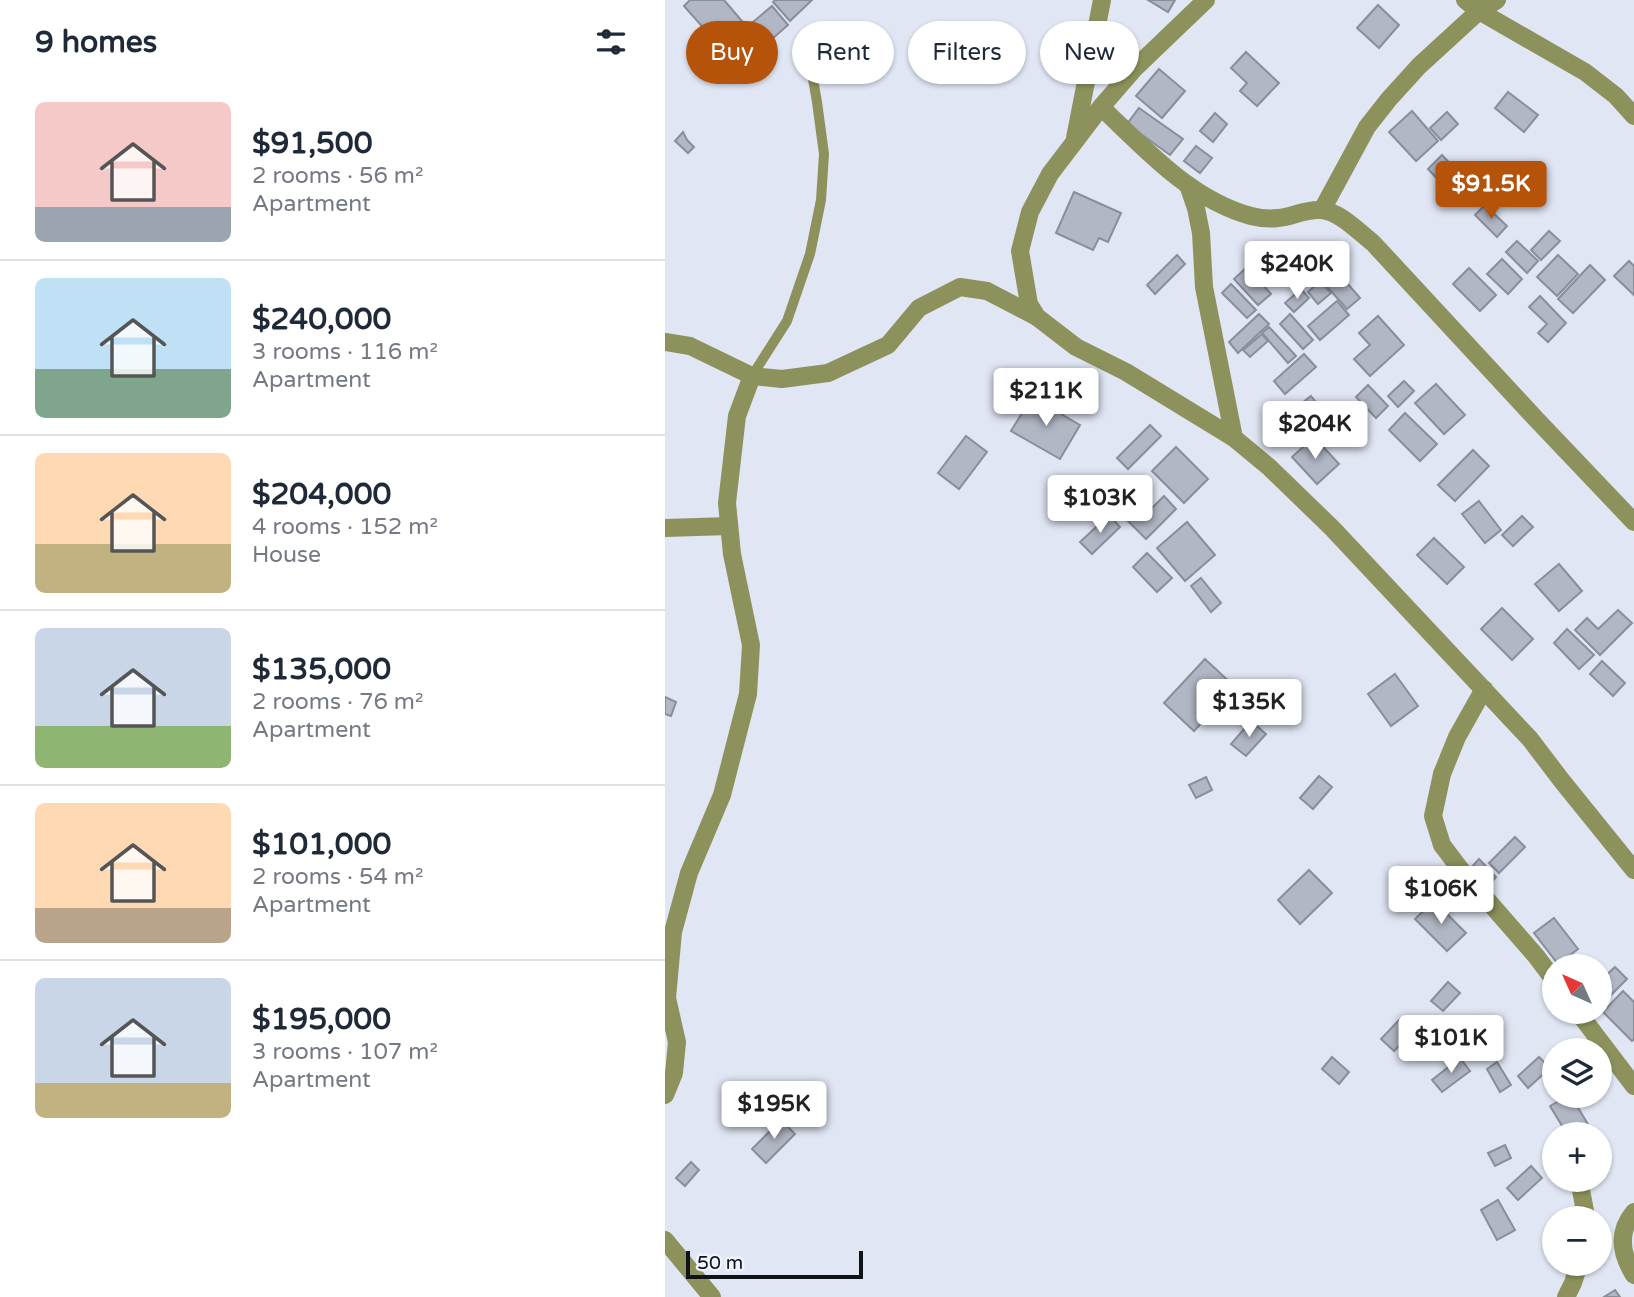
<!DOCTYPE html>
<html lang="en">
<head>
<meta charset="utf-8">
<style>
  body { margin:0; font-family:"Varela Round",sans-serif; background:#f2f2f3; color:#1f2937; height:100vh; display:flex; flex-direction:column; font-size:26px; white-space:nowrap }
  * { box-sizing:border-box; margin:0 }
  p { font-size:23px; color:#747a83 }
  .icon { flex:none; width:38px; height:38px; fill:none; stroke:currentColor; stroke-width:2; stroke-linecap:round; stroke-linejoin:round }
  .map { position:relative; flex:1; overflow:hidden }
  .details { display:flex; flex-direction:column; background:#fff; width:665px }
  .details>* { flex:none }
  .banner { position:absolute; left:21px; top:21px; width:665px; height:63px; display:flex; gap:14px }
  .needle { width:46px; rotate:315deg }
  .controls { position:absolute; left:877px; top:954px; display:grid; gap:14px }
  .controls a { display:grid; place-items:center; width:70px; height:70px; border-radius:50%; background:#fff; box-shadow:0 2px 5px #0004; font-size:35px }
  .scale { position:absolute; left:21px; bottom:18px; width:177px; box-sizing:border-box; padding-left:7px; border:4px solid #101217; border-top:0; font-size:19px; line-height:24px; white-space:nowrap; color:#101217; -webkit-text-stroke:5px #eef3ff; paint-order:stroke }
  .price { position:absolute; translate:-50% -60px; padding:0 16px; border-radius:7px; background:#fff; color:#222; font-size:23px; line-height:46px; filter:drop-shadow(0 2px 4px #0008) }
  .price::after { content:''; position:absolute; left:50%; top:42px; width:21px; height:16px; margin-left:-10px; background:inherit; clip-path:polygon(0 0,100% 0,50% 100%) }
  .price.on { background:#b45309; color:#fff }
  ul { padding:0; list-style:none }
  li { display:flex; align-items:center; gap:21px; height:175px; padding:0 35px }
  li+li { border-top:2px solid #e0e1e3 }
  li span { display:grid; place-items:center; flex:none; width:196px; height:140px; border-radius:10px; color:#555 }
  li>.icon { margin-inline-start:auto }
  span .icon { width:84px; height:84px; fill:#fffc; stroke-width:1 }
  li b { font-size:30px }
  h2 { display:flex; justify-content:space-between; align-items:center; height:84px; padding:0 35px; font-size:30px }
  .pill { padding:0 24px; border-radius:32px; background:#fff; box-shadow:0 2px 5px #0004; font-size:24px; line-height:63px }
  .pill.on { background:#b45309; color:#fff }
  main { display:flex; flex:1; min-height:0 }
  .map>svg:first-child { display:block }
  .building { fill:#b1b7c5; stroke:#898e9b; stroke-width:2 }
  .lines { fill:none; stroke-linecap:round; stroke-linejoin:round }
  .lane { stroke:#8d925c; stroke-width:10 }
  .street { stroke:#8d925c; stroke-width:18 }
</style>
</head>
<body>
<main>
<section class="details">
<h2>9 homes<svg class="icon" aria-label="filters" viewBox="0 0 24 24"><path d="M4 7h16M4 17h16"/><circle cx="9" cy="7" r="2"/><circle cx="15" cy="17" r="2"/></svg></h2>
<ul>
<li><span style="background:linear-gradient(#f6c9c9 75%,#9aa5b1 0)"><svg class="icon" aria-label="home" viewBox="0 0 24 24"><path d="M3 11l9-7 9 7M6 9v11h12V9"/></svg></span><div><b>$91,500</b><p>2 rooms · 56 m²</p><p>Apartment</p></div></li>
<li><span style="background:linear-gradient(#bfe0f5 65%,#7fa58c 0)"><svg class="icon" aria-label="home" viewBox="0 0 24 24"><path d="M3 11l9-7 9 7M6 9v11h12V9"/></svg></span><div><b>$240,000</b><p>3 rooms · 116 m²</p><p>Apartment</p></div></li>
<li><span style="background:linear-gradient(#ffd9b3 65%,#c2b280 0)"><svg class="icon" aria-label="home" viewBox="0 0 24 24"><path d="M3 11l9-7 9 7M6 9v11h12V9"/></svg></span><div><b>$204,000</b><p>4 rooms · 152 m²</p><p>House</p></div></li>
<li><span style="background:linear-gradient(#c9d6e8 70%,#8fb573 0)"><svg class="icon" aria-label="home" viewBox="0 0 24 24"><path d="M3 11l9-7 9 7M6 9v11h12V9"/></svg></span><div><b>$135,000</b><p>2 rooms · 76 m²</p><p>Apartment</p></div></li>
<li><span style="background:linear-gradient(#ffd9b3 75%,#b9a48a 0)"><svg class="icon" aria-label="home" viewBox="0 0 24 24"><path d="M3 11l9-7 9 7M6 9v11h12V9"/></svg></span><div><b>$101,000</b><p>2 rooms · 54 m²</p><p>Apartment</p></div></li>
<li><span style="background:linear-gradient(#c9d6e8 75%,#c2b280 0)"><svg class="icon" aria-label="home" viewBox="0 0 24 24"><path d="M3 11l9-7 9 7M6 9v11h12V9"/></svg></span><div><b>$195,000</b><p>3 rooms · 107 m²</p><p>Apartment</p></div></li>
</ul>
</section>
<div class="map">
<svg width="969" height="1297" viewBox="0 0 969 1297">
  <rect width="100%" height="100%" fill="#e0e6f4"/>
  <!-- building -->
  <g class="building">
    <path d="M25 0H59L82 27 107 6 123 25 74 68 19 6Z"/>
    <path d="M110 0H147L125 21 108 2Z"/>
    <path d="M483 0H510L503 12Z"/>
    <path d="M713 5 734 25 714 48 692 28Z"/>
    <path d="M581 52 614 83 592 106 575 91 582 83 566 68Z"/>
    <path d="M494 69 520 91 497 118 471 96Z"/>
    <path d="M843 92 873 115 859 132 830 108Z"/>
    <path d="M474 108 518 139 505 155 462 124Z"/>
    <path d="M747 111 773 141 751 161 724 132Z"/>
    <path d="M782 112 793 124 776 140 765 128Z"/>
    <path d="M550 113 562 124 548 142 535 131Z"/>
    <path d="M18 132 22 140 29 147 23 153 10 141Z"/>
    <path d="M531 146 547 158 535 173 519 161Z"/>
    <path d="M777 155 806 186 791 199 763 169Z"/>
    <path d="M409 192 456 213 443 242 434 238 428 250 391 233Z"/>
    <path d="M820 205 842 226 832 237 810 215Z"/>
    <path d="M884 231 895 241 876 260 866 250Z"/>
    <path d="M852 241 873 261 862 273 841 252Z"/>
    <path d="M512 255 520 264 490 294 482 285Z"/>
    <path d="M893 255 913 274 892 296 872 277Z"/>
    <path d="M837 259 857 279 843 294 822 274Z"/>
    <path d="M964 261 969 266V295L949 276Z"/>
    <path d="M925 265 940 280 908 313 893 299Z"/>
    <path d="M582 267 606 294 593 305 569 279Z"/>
    <path d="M804 268 831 295 815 311 788 284Z"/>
    <path d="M670 269 695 298 682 309 657 281Z"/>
    <path d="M655 281 666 293 653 304 643 292Z"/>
    <path d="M566 284 591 310 582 318 557 293Z"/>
    <path d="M636 289 644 298 629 312 620 303Z"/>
    <path d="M875 296 901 323 883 342 873 333 882 324 864 307Z"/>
    <path d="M672 301 684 315 655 340 643 326Z"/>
    <path d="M594 314 604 324 573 353 564 342Z"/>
    <path d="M625 314 648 340 638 349 615 324Z"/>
    <path d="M713 316 739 345 705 376 689 359 705 345 694 333Z"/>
    <path d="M604 327 631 356 623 363 597 333Z"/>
    <path d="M597 334 603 341 585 357 578 350Z"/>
    <path d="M639 354 651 367 620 394 609 381Z"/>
    <path d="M739 381 749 391 733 407 723 396Z"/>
    <path d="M771 384 800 415 779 434 750 403Z"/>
    <path d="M703 385 723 406 711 418 691 397Z"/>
    <path d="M646 396 658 411 639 426 627 411Z"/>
    <path d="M367 397 415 425 395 459 346 431Z"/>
    <path d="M740 413 772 444 755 461 724 430Z"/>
    <path d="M485 425 496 436 463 469 452 458Z"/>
    <path d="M301 436 322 452 294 489 273 473Z"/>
    <path d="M649 437 674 464 652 484 627 457Z"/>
    <path d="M511 447 543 479 519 503 487 471Z"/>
    <path d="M808 450 824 466 790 501 773 485Z"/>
    <path d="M463 495 482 513 499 496 511 509 481 539 450 508Z"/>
    <path d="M814 501 836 530 820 543 797 514Z"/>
    <path d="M444 515 455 527 427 554 415 542Z"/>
    <path d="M857 516 868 527 848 546 837 535Z"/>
    <path d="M522 522 550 555 520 581 492 548Z"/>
    <path d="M769 538 799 567 782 584 752 555Z"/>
    <path d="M482 553 507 578 492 592 468 567Z"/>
    <path d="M894 564 917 591 894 611 870 584Z"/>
    <path d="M536 578 556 603 546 612 526 586Z"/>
    <path d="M837 608 868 639 847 660 816 629Z"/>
    <path d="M953 610 967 623 935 655 910 630 922 618 933 629Z"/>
    <path d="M902 629 929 655 914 669 889 643Z"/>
    <path d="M540 659 570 687 529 731 499 703Z"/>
    <path d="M937 661 960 683 948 696 925 674Z"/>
    <path d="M730 674 753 706 726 726 703 694Z"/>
    <path d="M0 697 11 702 6 716 0 714Z"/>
    <path d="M586 721 601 734 581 756 566 744Z"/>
    <path d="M654 776 667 787 648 809 635 798Z"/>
    <path d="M541 777 547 790 531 798 524 785Z"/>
    <path d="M850 837 860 847 834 873 824 863Z"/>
    <path d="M814 859 831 877 822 887 804 870Z"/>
    <path d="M644 870 667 893 635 924 613 900Z"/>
    <path d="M769 901 801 933 782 951 750 919Z"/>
    <path d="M889 918 913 949 893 964 869 933Z"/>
    <path d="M950 967 962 979 934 1007V982Z"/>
    <path d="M783 982 795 993 778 1011 766 1001Z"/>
    <path d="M958 991 969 1002V1039L967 1041 938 1012Z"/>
    <path d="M815 1016 826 1027 802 1052 791 1042Z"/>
    <path d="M736 1018 749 1031 729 1051 716 1039Z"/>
    <path d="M667 1057 684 1072 674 1084 657 1069Z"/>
    <path d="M874 1057 885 1068 863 1088 853 1076Z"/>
    <path d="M795 1058 805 1071 777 1092 767 1080Z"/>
    <path d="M832 1062 846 1085 835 1092 822 1069Z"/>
    <path d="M903 1096H906L927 1131 922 1134H902L885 1106Z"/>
    <path d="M116 1120 130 1134 101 1163 87 1149Z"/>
    <path d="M840 1145 846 1158 830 1166 823 1153Z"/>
    <path d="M26 1162 34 1170 20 1186 11 1178Z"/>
    <path d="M866 1166 877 1178 853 1200 842 1188Z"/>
    <path d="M833 1200 850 1230 832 1240 816 1210Z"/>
    <path d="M950 1290 955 1297H939Z"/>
  </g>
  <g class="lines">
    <!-- lane -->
    <path class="lane" d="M87 376 122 321 145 254 156 200 159 154 152 102 141 39"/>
    <!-- street -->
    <g class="street">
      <path d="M541 0 469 69 436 107 385 174 365 212 355 251 364 304 372 317 411 347 461 372 569 438 604 467 667 528 865 739 897 781 969 870"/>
      <path d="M800 0 814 11 920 72 951 96 969 116"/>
      <path d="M436 107C480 149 526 200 586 216 594 218 605 219 613 218 627 217 640 209 655 210 673 210 694 232 708 243L871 419 969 522"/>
      <path d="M410 138 437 0"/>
      <path d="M523 185 531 208 536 233 539 287 569 438"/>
      <path d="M657 210 702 127 724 99 754 66 814 11 832 0"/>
      <path d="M0 342 25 346 87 376 117 379 163 373 223 345 254 308 295 287 322 291 372 317"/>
      <path d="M0 528 64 526"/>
      <path d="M819 689 792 737 777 774 768 816 777 845 796 870 871 956 889 980"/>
      <path d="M913 1012 969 1086"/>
      <path d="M0 1095 9 1073 12 1042 2 998 8 932 24 873 57 795 83 694 86 645 67 554 62 503 72 416 87 376"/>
      <path d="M916 1190 920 1211V1218"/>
      <path d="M969 1212C952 1232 956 1254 969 1275"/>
      <path d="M0 1240 47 1297"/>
      <path d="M901 1297 908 1283 914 1264"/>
    </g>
  </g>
</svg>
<div class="controls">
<a><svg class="needle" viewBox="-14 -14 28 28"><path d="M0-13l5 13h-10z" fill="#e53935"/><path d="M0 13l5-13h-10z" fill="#747a83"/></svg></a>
<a><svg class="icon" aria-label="layers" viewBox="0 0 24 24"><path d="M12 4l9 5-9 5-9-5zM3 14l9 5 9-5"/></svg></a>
<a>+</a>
<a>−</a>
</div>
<div class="scale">50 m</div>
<b class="price on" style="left:826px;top:221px">$91.5K</b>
<b class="price" style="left:632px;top:301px">$240K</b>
<b class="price" style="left:381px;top:428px">$211K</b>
<b class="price" style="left:650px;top:461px">$204K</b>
<b class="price" style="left:435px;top:535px">$103K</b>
<b class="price" style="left:584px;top:739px">$135K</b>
<b class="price" style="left:776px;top:926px">$106K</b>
<b class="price" style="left:786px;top:1075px">$101K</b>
<b class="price" style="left:109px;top:1141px">$195K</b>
<div class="banner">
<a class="pill on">Buy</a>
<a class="pill">Rent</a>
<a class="pill">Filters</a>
<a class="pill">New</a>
</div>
</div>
</main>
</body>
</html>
